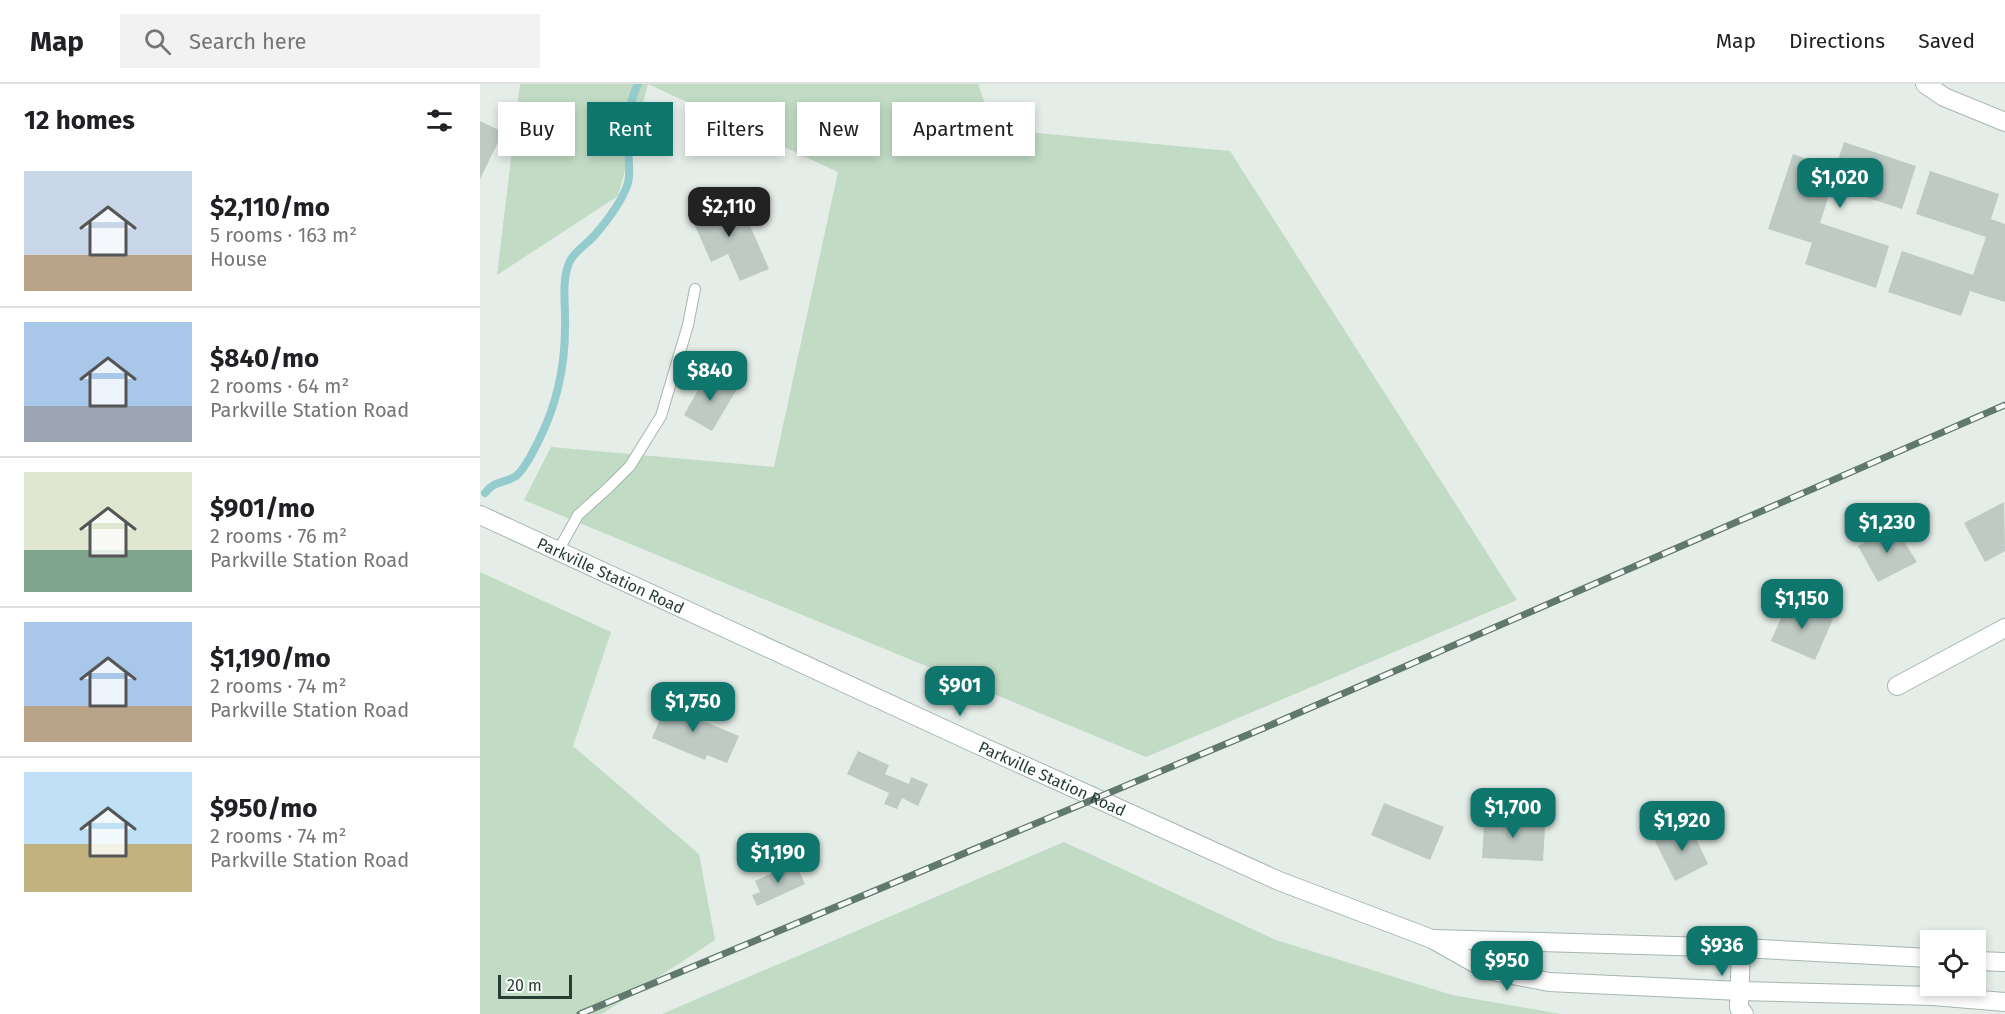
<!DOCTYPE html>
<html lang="en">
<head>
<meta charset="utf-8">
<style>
  body { margin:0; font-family:"Fira Sans",sans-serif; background:#f2f2f2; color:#202124; height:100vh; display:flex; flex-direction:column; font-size:22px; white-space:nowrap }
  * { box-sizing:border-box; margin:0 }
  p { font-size:20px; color:#757577 }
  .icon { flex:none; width:33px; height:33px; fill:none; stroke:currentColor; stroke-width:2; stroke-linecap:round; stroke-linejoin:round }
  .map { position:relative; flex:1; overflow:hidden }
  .sheet { display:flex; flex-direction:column; background:#fff; width:480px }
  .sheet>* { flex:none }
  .top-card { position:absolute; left:18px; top:18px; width:570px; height:54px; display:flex; gap:12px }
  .fabs { position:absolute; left:1440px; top:846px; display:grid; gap:12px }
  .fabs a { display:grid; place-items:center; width:66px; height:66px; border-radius:0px; background:#fff; box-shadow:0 3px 9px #0003; font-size:30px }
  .scale { position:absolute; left:18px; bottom:15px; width:74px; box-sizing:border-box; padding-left:6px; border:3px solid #263d34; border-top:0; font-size:16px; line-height:21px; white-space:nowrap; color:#263d34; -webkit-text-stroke:4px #f6faf7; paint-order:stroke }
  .price { position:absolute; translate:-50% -51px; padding:0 14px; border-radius:12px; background:#0f766e; color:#fff; font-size:20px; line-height:39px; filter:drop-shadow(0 2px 3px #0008) }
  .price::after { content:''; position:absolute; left:50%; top:36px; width:18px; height:14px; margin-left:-9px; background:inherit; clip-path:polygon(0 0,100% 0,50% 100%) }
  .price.on { background:#222; color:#fff }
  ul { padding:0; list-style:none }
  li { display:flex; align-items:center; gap:18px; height:150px; padding:0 24px }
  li+li { border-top:2px solid #e0e0e0 }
  li span { display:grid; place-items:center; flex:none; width:168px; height:120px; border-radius:0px; color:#555 }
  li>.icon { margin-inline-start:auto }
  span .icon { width:72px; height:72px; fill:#fffc; stroke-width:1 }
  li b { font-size:26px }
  h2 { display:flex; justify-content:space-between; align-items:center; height:72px; padding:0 24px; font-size:26px }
  .pill { padding:0 21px; border-radius:0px; background:#fff; box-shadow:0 3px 9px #0003; font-size:21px; line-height:54px }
  .pill.on { background:#0f766e; color:#fff }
  header { display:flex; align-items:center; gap:36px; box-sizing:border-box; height:84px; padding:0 30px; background:#fff; border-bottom:2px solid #e0e0e0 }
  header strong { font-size:28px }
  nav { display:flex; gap:33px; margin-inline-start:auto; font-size:21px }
  .search { width:420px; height:54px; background:#f2f2f2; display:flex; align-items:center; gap:15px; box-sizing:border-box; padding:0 21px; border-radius:0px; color:#757577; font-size:22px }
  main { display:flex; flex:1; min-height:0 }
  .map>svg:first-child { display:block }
  .green { fill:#c1dbc4 }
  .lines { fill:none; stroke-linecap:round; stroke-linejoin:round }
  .stream { stroke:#94cbcc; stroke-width:8 }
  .building { fill:#becac4 }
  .lane-casing { stroke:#a8b5ae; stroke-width:12 }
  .street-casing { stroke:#a8b5ae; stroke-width:20 }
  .secondary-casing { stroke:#a5b7af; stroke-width:20 }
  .lane { stroke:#fff; stroke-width:10 }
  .street { stroke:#fff; stroke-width:18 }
  .secondary { stroke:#fff; stroke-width:18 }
  .rail-casing { stroke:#61786f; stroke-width:7 }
  .rail { stroke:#f6faf7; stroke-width:4.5; stroke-dasharray:14; stroke-linecap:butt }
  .labels { text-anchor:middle; stroke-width:5; stroke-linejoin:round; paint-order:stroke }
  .street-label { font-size:16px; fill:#263d34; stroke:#f6faf7 }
</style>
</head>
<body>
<header>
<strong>Map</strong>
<div class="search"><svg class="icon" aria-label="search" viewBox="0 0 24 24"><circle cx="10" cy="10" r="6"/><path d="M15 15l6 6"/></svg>Search here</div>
<nav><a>Map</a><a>Directions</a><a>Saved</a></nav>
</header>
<main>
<section class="sheet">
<h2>12 homes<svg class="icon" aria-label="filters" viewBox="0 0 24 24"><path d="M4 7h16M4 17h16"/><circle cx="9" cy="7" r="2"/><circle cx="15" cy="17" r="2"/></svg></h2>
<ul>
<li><span style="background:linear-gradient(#c9d6e8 70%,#b9a48a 0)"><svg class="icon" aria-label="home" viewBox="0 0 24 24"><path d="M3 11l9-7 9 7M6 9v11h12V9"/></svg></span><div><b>$2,110/mo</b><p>5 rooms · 163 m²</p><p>House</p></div></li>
<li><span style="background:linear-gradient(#a9c7e8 70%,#9aa5b1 0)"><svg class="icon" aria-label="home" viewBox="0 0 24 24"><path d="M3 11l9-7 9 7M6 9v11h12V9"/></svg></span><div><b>$840/mo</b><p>2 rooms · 64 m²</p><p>Parkville Station Road</p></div></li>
<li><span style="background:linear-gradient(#dfe7d0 65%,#7fa58c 0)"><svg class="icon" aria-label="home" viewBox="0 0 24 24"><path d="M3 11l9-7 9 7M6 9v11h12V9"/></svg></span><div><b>$901/mo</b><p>2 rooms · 76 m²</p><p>Parkville Station Road</p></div></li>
<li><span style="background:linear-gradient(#a9c7e8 70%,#b9a48a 0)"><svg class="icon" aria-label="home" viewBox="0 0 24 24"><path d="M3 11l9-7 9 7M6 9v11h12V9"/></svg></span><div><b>$1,190/mo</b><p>2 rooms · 74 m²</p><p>Parkville Station Road</p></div></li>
<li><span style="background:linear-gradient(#bfe0f5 60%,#c2b280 0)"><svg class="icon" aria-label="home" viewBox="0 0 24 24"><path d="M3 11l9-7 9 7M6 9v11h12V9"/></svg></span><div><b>$950/mo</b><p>2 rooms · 74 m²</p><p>Parkville Station Road</p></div></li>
</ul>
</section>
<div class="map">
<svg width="1525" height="930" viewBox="0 0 1525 930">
  <rect width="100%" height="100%" fill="#e5ede8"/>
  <!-- green -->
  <g class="green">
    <path d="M40 0H498L514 45 750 67 1037 516 666 673 44 416 71 363 294 383 358 88 168 0 138 112 17 191Z"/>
    <path d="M0 488 131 548 93 662 219 770 235 856 122 930H0Z"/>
    <path d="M584 758 796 856 972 911 1081 930H182Z"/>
  </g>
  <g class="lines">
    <!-- stream -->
    <path class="stream" d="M5 409C15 396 24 400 36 392 45 385 53 368 58 358 77 321 85 283 85 243 86 222 81 199 89 179 94 167 106 161 114 152 127 137 142 118 148 99 151 87 148 74 148 62 146 41 148 20 158 0"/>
  </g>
  <!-- building -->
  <g class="building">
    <path d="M0 37 23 48 0 95Z"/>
    <path d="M1364 58 1436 82 1422 125 1352 102 1340 139 1409 162 1396 204 1325 180 1332 159 1288 145 1313 70 1355 85Z"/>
    <path d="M1450 87 1519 110 1511 135 1525 140V218L1490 207 1481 232 1408 208 1422 167 1493 191 1506 153 1436 130Z"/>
    <path d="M247 111 260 141 268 137 289 185 260 197 248 170 231 178 209 128Z"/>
    <path d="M228 288 257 305 232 347 204 331Z"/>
    <path d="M1524 418 1525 467 1505 478 1484 439Z"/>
    <path d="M1415 443 1437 478 1398 498 1378 462Z"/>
    <path d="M1309 516 1353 535 1335 576 1291 557Z"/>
    <path d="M189 614 219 627 216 634 259 652 247 679 227 671 225 676 172 654Z"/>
    <path d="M378 667 409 681 405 690 429 700 431 693 448 700 438 722 422 714 417 725 404 720 409 709 367 690Z"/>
    <path d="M904 719 964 743 950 776 891 751Z"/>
    <path d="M1017 727 1041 729 1040 742 1065 743 1063 777 1002 774 1004 739 1016 740Z"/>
    <path d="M1209 740 1228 780 1195 797 1175 757Z"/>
    <path d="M315 778 325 800 277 822 272 811 280 808 275 797Z"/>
  </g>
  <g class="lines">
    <!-- lane casing -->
    <g class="lane-casing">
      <path id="lane" d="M78 467 98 431 128 404 150 382 181 332 208 241 215 205"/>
    </g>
    <!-- street casing -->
    <g class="street-casing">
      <g id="street">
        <path d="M1445 0 1464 13 1525 38"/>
        <path d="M1417 602 1525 544"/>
        <path d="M1261 864 1259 924 1264 930"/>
      </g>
    </g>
    <!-- secondary casing -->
    <g class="secondary-casing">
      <g id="secondary">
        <path id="s1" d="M0 431 492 658 799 797 952 855 1007 886 1069 898 1260 907 1453 912 1525 918"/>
        <path d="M955 855 1261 864 1450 874"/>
        <path d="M1496 877 1525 878"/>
      </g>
    </g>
    <!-- lane -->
    <use href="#lane" class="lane"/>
    <!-- street -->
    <use href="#street" class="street"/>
    <!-- secondary -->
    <use href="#secondary" class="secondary"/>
    <!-- rail casing -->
    <g class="rail-casing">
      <path id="rail" d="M100 930 784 644 1525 321"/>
    </g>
    <!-- rail -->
    <use href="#rail" class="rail"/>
  </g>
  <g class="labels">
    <!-- street labels -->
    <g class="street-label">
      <text dy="6" stroke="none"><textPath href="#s1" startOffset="144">Parkville Station Road</textPath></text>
      <text dy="6" stroke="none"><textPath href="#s1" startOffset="630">Parkville Station Road</textPath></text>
    </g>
  </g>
</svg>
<div class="fabs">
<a><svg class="icon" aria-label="locate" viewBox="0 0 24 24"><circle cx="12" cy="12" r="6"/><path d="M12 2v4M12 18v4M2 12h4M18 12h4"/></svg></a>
</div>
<div class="scale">20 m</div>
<b class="price" style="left:1360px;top:125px">$1,020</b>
<b class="price on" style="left:249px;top:154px">$2,110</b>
<b class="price" style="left:230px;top:318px">$840</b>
<b class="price" style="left:1407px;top:470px">$1,230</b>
<b class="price" style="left:1322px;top:546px">$1,150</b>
<b class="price" style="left:480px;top:633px">$901</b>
<b class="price" style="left:213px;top:649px">$1,750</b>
<b class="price" style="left:1033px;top:755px">$1,700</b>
<b class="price" style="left:1202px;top:768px">$1,920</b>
<b class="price" style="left:298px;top:800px">$1,190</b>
<b class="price" style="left:1242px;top:893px">$936</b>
<b class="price" style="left:1027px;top:908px">$950</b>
<div class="top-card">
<a class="pill">Buy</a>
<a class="pill on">Rent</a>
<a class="pill">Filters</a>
<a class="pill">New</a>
<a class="pill">Apartment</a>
</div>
</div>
</main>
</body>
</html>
